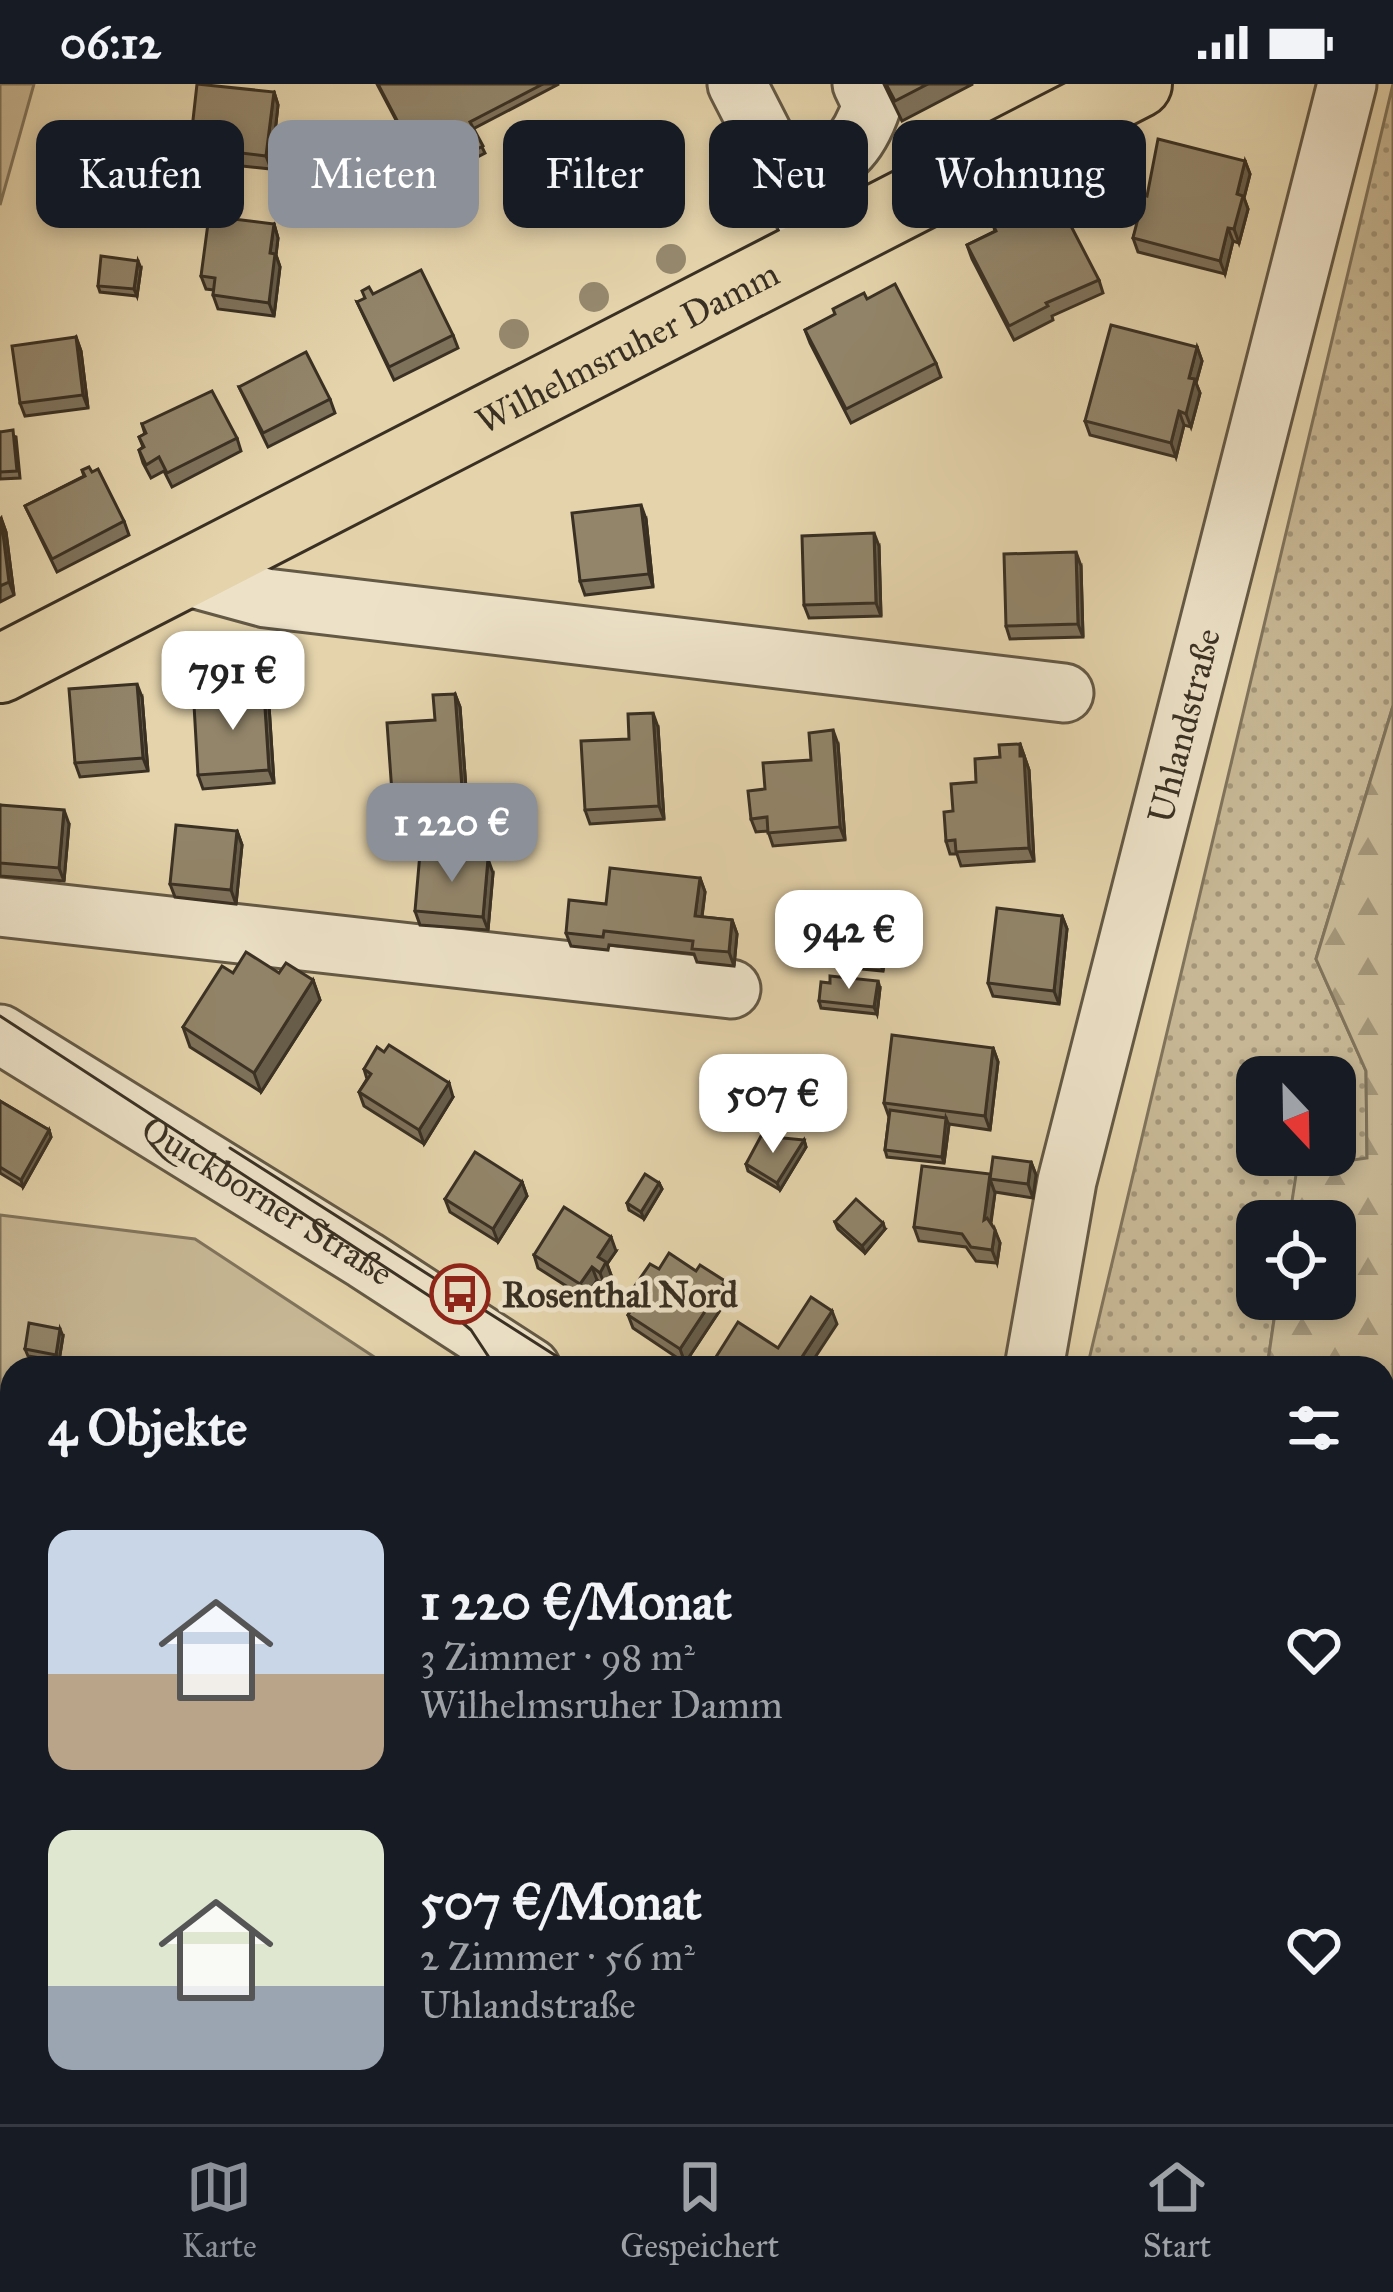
<!DOCTYPE html>
<html lang="de">
<head>
<meta charset="utf-8">
<style>
  body { margin:0; font-family:"IM FELL Great Primer",serif; background:#242831; color:#f1f3f6; height:100vh; display:flex; flex-direction:column; font-size:45px; white-space:nowrap }
  * { box-sizing:border-box; margin:0 }
  p { font-size:39px; color:#9ea1a6 }
  .icon { flex:none; width:66px; height:66px; fill:none; stroke:currentColor; stroke-width:2; stroke-linecap:round; stroke-linejoin:round }
  .map { position:relative; flex:1; overflow:hidden }
  .side { position:absolute; left:0px; top:1272px; width:1395px; height:768px; display:flex; flex-direction:column; background:#171b24; border-radius:36px 36px 0 0; box-shadow:0 6px 18px #0003 }
  .side>* { flex:none }
  .hud { position:absolute; left:36px; top:36px; width:1323px; height:108px; display:flex; gap:24px }
  .needle { width:78px; rotate:158deg }
  .tools { position:absolute; left:1236px; top:972px; display:grid; gap:24px }
  .tools a { display:grid; place-items:center; width:120px; height:120px; border-radius:24px; background:#171b24; box-shadow:0 6px 18px #0003; font-size:60px }
  .price { position:absolute; translate:-50% -102px; padding:0 27px; border-radius:24px; background:#fff; color:#222; font-size:39px; line-height:78px; filter:drop-shadow(0 3px 6px #0008) }
  .price::after { content:''; position:absolute; left:50%; top:72px; width:36px; height:27px; margin-left:-18px; background:inherit; clip-path:polygon(0 0,100% 0,50% 100%) }
  .price.on { background:#8c9099; color:#fff }
  ul { padding:0; list-style:none }
  li { display:flex; align-items:center; gap:36px; height:300px; padding:0 48px }
  li span { display:grid; place-items:center; flex:none; width:336px; height:240px; border-radius:24px; color:#555 }
  li>.icon { margin-inline-start:auto }
  span .icon { width:144px; height:144px; fill:#fffc; stroke-width:1 }
  li b { font-size:51px }
  h2 { display:flex; justify-content:space-between; align-items:center; height:144px; padding:0 48px; font-size:51px }
  .chip { padding:0 42px; border-radius:24px; background:#171b24; box-shadow:0 6px 18px #0003; font-size:42px; line-height:108px }
  .chip.on { background:#8c9099; color:#fff }
  .status { display:flex; justify-content:space-between; align-items:center; height:84px; padding:0 60px; background:#171b24; direction:ltr }
  .status svg { height:33px; fill:currentColor }
  .dock { display:flex; justify-content:space-around; align-items:center; height:168px; border-top:3px solid #363941; background:#171b24; font-size:33px; color:#9ea1a6 }
  .dock a { display:grid; justify-items:center; gap:6px }
  .dock .on { color:#8c9099 }
  .map>svg:first-child { display:block }
  .grass { fill:url(#grass-dots); stroke:#80745c; stroke-width:3; fill-rule:evenodd }
  .forest { fill:url(#forest-firs); stroke:#80745c; stroke-width:3 }
  .garden { fill:#c7b794; stroke:#80745c; stroke-width:3 }
  .lines { fill:none; stroke-linecap:round; stroke-linejoin:round }
  .minor-casing { stroke:#645945; stroke-width:63 }
  .major-casing { stroke:#393023; stroke-width:72 }
  .minor { stroke:#ede2c8; stroke-width:57 }
  .major { stroke:#e4d3ab; stroke-width:66 }
  .tram { stroke:#393023; stroke-width:3 }
  .rail { stroke:#393023; stroke-width:9; stroke-dasharray:21 21; stroke-linecap:butt }
  .tree { fill:#95886d }
  .wall { fill:#7e725b; stroke:#393023; stroke-width:3 }
  .shaded-wall { fill:#665d4a; stroke:#393023; stroke-width:3 }
  .building { fill:#92856a; stroke:#393023; stroke-width:3 }
  .labels { text-anchor:middle; stroke-width:10; stroke-linejoin:round; paint-order:stroke }
  .street-label { font-size:36px; fill:#393023; stroke:#ede2c8 }
  .poi-label { font-size:36px; font-weight:bold; fill:#393023; stroke:#ede2c8; text-anchor:start }
</style>
</head>
<body>
<div class="status"><b>06:12</b><svg viewBox="0 0 49 12"><path d="M0 12V9h3v3zM5 12V6h3v6zM10 12V3h3v9zM15 12V0h3v12zM26 1h20v11H26zM47 4h2v5h-2z"/></svg></div>
<div class="map">
<svg width="1393" height="2040" viewBox="0 0 1393 2040">
  <defs>
    <pattern id="grass-dots" width="8" height="8" patternUnits="userSpaceOnUse" patternTransform="scale(3)"><rect width="8" height="8" fill="#c7b794"/><path d="M2 2h.1M6 6h.1" fill="none" stroke="#a39578" stroke-width="1.8" stroke-linecap="round"/></pattern>
    <pattern id="forest-firs" width="22" height="20" patternUnits="userSpaceOnUse" patternTransform="scale(3)"><rect width="22" height="20" fill="#c7b794"/><path d="M5 1l3.5 6h-7zM16 11l3.5 6h-7z" fill="#a39578"/></pattern>
  </defs>
  <rect width="100%" height="100%" fill="#e4d3ab"/>
  <filter id="stains"><feTurbulence type="fractalNoise" baseFrequency=".00167" numOctaves="4"/><feColorMatrix values="0 0 0 0 .2 0 0 0 0 .09 0 0 0 0 .02 0 0 0 .5 -.17"/></filter>
  <radialGradient id="worn" r=".72"><stop offset=".6" stop-color="#630" stop-opacity="0"/><stop offset="1" stop-color="#630" stop-opacity=".3"/></radialGradient>
  <!-- grass -->
  <path class="grass" d="M1393 0V622L1316 875 1366 987 1367 1075 1298 1084 1289 1137H1257V1215H1277L1267 1284H1087ZM1257 993H1335V1071H1257Z"/>
  <!-- forest -->
  <g class="forest">
    <path d="M1393 622V1661L1383 1744V1284H1267L1277 1215H1335V1137H1289L1297 1084 1367 1074 1366 987 1316 875Z"/>
    <path d="M906 2028H1362V2040H905Z"/>
  </g>
  <!-- garden -->
  <g class="garden">
    <path d="M0 0H34L0 121Z"/>
    <path d="M0 1131 195 1155 391 1284H12V2028H878L877 2040H0Z"/>
  </g>
  <g class="lines">
    <!-- minor casing -->
    <g class="minor-casing">
      <g id="minor">
        <path d="M737 0 820 162"/>
        <path d="M789 102C834 78 855 72 872 21L862 0"/>
        <path d="M182 491 266 514 1064 609"/>
        <path d="M0 823 731 905"/>
        <path id="s1" d="M0 950 365 1176 531 1284"/>
        <path id="s2" d="M1034 1284 1067 1097 1347 0"/>
        <path d="M1383 1831 1393 1837"/>
      </g>
    </g>
    <!-- major casing -->
    <g class="major-casing">
      <g id="major">
        <path id="s3" d="M0 585 1138 0"/>
      </g>
    </g>
    <!-- minor -->
    <use href="#minor" class="minor"/>
    <!-- major -->
    <use href="#major" class="major"/>
    <!-- tram -->
    <g class="tram">
      <path d="M0 932 437 1217 471 1246 496 1284"/>
      <path d="M230 1064 575 1284"/>
    </g>
    <!-- rail -->
    <path class="rail" d="M1391 2040 1393 1998"/>
  </g>
  <!-- trees -->
  <g class="tree">
    <circle cx="671" cy="175" r="15"/>
    <circle cx="594" cy="213" r="15"/>
    <circle cx="514" cy="250" r="15"/>
  </g>
  <!-- wall -->
  <g class="wall">
    <path d="M377 0H559L473 45 485 69 464 80 452 56 416 74Z"/>
    <path d="M884 0H973L902 37Z"/>
    <path d="M274 8 278 21 271 85 195 77 190 63Z"/>
    <path d="M353 63 393 97 395 104 378 113Z"/>
    <path d="M1245 77 1250 90 1244 114 1248 125 1239 159 1233 157 1225 190 1138 168 1133 154 1147 112Z"/>
    <path d="M1028 130 1099 196 1103 209 1052 232 1053 236 1014 256 972 175 967 161 995 147 993 140Z"/>
    <path d="M274 140 278 154 276 171 280 183 274 232 218 225 213 211 214 206 206 205 201 192Z"/>
    <path d="M141 184 137 212 100 208 98 202Z"/>
    <path d="M867 215 936 279 941 293 851 339 810 259 805 246Z"/>
    <path d="M357 218 453 251 458 264 394 296Z"/>
    <path d="M76 253 81 267 88 324 25 332 20 319Z"/>
    <path d="M1197 263 1202 277 1196 299 1200 309 1191 343 1184 341 1176 373 1090 351 1085 337Z"/>
    <path d="M239 303 330 315 335 329 268 363Z"/>
    <path d="M142 340 237 354 241 367 172 403 164 387 151 394 143 379 139 366 143 363 139 353 145 350Z"/>
    <path d="M0 348 16 353 20 394 0 395Z"/>
    <path d="M82 386 124 437 129 451 57 488 25 422 84 392Z"/>
    <path d="M1 434 6 448 14 511 0 518Z"/>
    <path d="M646 435 653 503 585 511 580 497Z"/>
    <path d="M879 462 881 532 809 534 804 521Z"/>
    <path d="M1081 482 1083 553 1010 555 1006 542Z"/>
    <path d="M268 606 274 699 203 705 198 691 240 618Z"/>
    <path d="M455 610 460 623 467 718 397 723 392 709 435 636Z"/>
    <path d="M142 613 148 687 80 693 75 679Z"/>
    <path d="M658 643 664 735 590 740 585 726 629 655Z"/>
    <path d="M838 660 845 756 773 762 768 747 756 748 751 735 765 705Z"/>
    <path d="M1020 660 1029 686 1034 777 961 782 957 770H950L946 757 953 727 1000 673Z"/>
    <path d="M0 721 69 740 64 797 0 792Z"/>
    <path d="M237 747 242 761 236 820 175 813 170 800Z"/>
    <path d="M493 789 488 846 420 841 415 827Z"/>
    <path d="M700 794 705 808 702 833 732 836 737 850 734 882 697 878 694 870 609 861 608 866 571 862 566 849 606 820Z"/>
    <path d="M889 831 883 887 822 881 817 867Z"/>
    <path d="M1062 832 1067 845 1059 920 993 912 988 899Z"/>
    <path d="M233 889H279L313 896 320 916 261 1008 190 963 183 943Z"/>
    <path d="M880 904 877 930 821 924 819 917Z"/>
    <path d="M993 964 998 978 990 1046 949 1040 944 1079 887 1073 885 1066 889 1033 884 1019Z"/>
    <path d="M384 968 453 1013 424 1060 364 1022 359 1008 367 995 364 985Z"/>
    <path d="M0 1017 49 1046 51 1053 23 1103 0 1089Z"/>
    <path d="M804 1056 806 1063 780 1106 748 1087 746 1080Z"/>
    <path d="M1031 1078 1036 1091 1033 1114 995 1108 991 1139 1000 1159 997 1179 976 1177 966 1163 919 1157 914 1143 990 1091Z"/>
    <path d="M522 1098 527 1112 498 1158 450 1128 445 1115Z"/>
    <path d="M659 1099 662 1105 644 1135 629 1126 627 1119Z"/>
    <path d="M835 1138 885 1145 865 1169 838 1145Z"/>
    <path d="M616 1167 607 1180 611 1191 605 1202 597 1196 585 1214 538 1184 534 1171Z"/>
    <path d="M659 1185 696 1187 725 1197 730 1211 685 1279 633 1244 628 1231 636 1218 632 1206Z"/>
    <path d="M63 1252 59 1277 28 1272 25 1265Z"/>
    <path d="M0 1383 12 1385V1429L0 1427Z"/>
  </g>
  <!-- shaded-wall -->
  <g class="shaded-wall">
    <path d="M274 8 278 21 271 85 266 72Z"/>
    <path d="M1245 77 1250 90 1244 114 1248 125 1239 159 1234 145 1237 110Z"/>
    <path d="M274 140 278 154 276 171 280 183 274 232 269 219 270 169Z"/>
    <path d="M1228 144 1233 157 1225 190 1220 177Z"/>
    <path d="M138 177 141 184 137 212 134 205Z"/>
    <path d="M76 253 81 267 88 324 83 311Z"/>
    <path d="M1197 263 1202 277 1196 299 1200 309 1191 343 1186 330 1189 294Z"/>
    <path d="M1179 327 1184 341 1176 373 1171 359Z"/>
    <path d="M641 421 646 435 653 503 649 490Z"/>
    <path d="M1 434 6 448 14 511 9 498Z"/>
    <path d="M874 449 879 462 881 532 876 519Z"/>
    <path d="M1076 468 1081 482 1083 553 1078 540Z"/>
    <path d="M263 593 268 606 274 699 269 686Z"/>
    <path d="M137 600 142 613 148 687 143 674Z"/>
    <path d="M455 610 460 623 467 718 462 704Z"/>
    <path d="M653 629 658 643 664 735 659 722Z"/>
    <path d="M833 646 838 660 845 756 840 743Z"/>
    <path d="M1020 660 1029 686 1034 777 1029 764Z"/>
    <path d="M64 726 69 740 64 797 59 784Z"/>
    <path d="M237 747 242 761 236 820 231 806Z"/>
    <path d="M488 775 493 789 488 846 483 833Z"/>
    <path d="M700 794 705 808 700 846 695 832Z"/>
    <path d="M884 818 889 831 883 887 878 874Z"/>
    <path d="M1062 832 1067 845 1059 920 1054 907Z"/>
    <path d="M732 836 737 850 734 882 729 868Z"/>
    <path d="M313 896 320 916 261 1008 254 989Z"/>
    <path d="M878 897 880 904 877 930 874 923Z"/>
    <path d="M993 964 998 978 990 1046 985 1032Z"/>
    <path d="M449 999 453 1013 424 1060 419 1046Z"/>
    <path d="M946 1034 949 1041 944 1079 942 1073Z"/>
    <path d="M49 1046 51 1053 23 1103 21 1096Z"/>
    <path d="M804 1056 806 1063 780 1106 777 1099Z"/>
    <path d="M1031 1078 1036 1091 1033 1114 1028 1100Z"/>
    <path d="M990 1095 995 1109 989 1149 984 1136Z"/>
    <path d="M522 1098 527 1112 498 1158 493 1145Z"/>
    <path d="M659 1099 662 1105 644 1135 641 1128Z"/>
    <path d="M883 1139 885 1145 865 1169 862 1162Z"/>
    <path d="M995 1146 1000 1159 997 1179 992 1166Z"/>
    <path d="M611 1153 616 1167 607 1180 611 1191 605 1202 600 1189 598 1173Z"/>
    <path d="M592 1183 597 1196 585 1214 580 1200Z"/>
    <path d="M725 1197 730 1211 685 1279 680 1265Z"/>
    <path d="M832 1227 837 1240 808 1284H802L800 1276Z"/>
    <path d="M60 1245 63 1252 59 1277 56 1271Z"/>
  </g>
  <!-- building -->
  <g class="building">
    <path d="M197 0 274 8 266 72 190 63Z"/>
    <path d="M378 0H543L470 38 483 62 462 73 449 50 413 67Z"/>
    <path d="M886 0H928L895 17Z"/>
    <path d="M368 48 393 97 375 106 350 56Z"/>
    <path d="M1158 55 1245 77 1237 110 1243 112 1234 145 1228 144 1220 177 1133 154 1144 111 1147 112Z"/>
    <path d="M1057 115 1099 196 1046 219 1048 222 1009 242 967 161 996 147 993 140 1025 124 1028 130Z"/>
    <path d="M209 132 274 140 270 169 275 170 269 219 213 211 215 194 201 192Z"/>
    <path d="M101 172 138 177 134 205 98 202Z"/>
    <path d="M421 186 453 251 389 283 357 218 365 214 362 207 369 203 373 210Z"/>
    <path d="M895 200 936 279 846 325 805 246 835 230 833 225 864 209 867 215Z"/>
    <path d="M1111 241 1197 263 1189 294 1195 295 1186 330 1179 327 1171 359 1085 337Z"/>
    <path d="M76 253 83 311 20 319 12 262Z"/>
    <path d="M306 268 330 315 263 349 239 303Z"/>
    <path d="M212 307 237 354 167 389 159 373 146 381 139 366 144 363 139 353 146 349 142 340Z"/>
    <path d="M13 346 17 387 0 388V348Z"/>
    <path d="M89 383 92 388 98 385 124 437 52 475 25 422 85 392 82 386Z"/>
    <path d="M641 421 649 490 580 497 572 429Z"/>
    <path d="M1 434 9 498 0 502V435Z"/>
    <path d="M874 449 876 519 804 521 802 452Z"/>
    <path d="M1076 468 1078 540 1006 542 1004 470Z"/>
    <path d="M263 593 269 686 198 691 194 621 240 618 239 594Z"/>
    <path d="M137 600 143 674 75 679 69 605Z"/>
    <path d="M455 610 462 704 392 709 387 639 435 636 433 611Z"/>
    <path d="M653 629 659 722 585 726 581 657 629 655 628 630Z"/>
    <path d="M833 646 840 743 768 749 767 733 751 735 748 707 765 705 763 679 811 676 809 649Z"/>
    <path d="M1020 660V672H1024L1029 764 956 768 955 756 946 757 944 728 953 727 951 700 976 698 975 675 1000 673 999 661Z"/>
    <path d="M0 721 64 726 59 784 0 779Z"/>
    <path d="M176 741 237 747 231 806 170 800Z"/>
    <path d="M420 769 488 775 483 833 415 827Z"/>
    <path d="M610 784 700 794 695 832 732 836 729 868 692 865 693 857 604 847 603 853 566 849 569 816 606 820Z"/>
    <path d="M824 811 884 818 878 874 817 867Z"/>
    <path d="M997 824 1062 832 1054 907 988 899Z"/>
    <path d="M246 868 279 889 286 879 313 896 254 989 183 943 222 882 233 889Z"/>
    <path d="M830 892 878 897 874 923 819 917 821 898 830 899Z"/>
    <path d="M892 951 993 964 985 1032 884 1019Z"/>
    <path d="M389 961 449 999 419 1046 359 1008 371 990 364 985 377 963 384 968Z"/>
    <path d="M0 1017 49 1046 21 1096 0 1083Z"/>
    <path d="M890 1026 946 1034 942 1073 885 1066Z"/>
    <path d="M761 1052 804 1056 777 1099 746 1080Z"/>
    <path d="M475 1068 522 1098 493 1145 445 1115Z"/>
    <path d="M993 1073 1031 1078 1028 1100 990 1095Z"/>
    <path d="M922 1082 990 1090 984 1136 987 1134 995 1146 992 1166 971 1163 962 1150 914 1143Z"/>
    <path d="M645 1090 659 1099 641 1128 627 1119Z"/>
    <path d="M856 1115 883 1139 862 1162 835 1138Z"/>
    <path d="M564 1123 611 1153 598 1173 606 1178 600 1189 592 1183 580 1200 534 1171Z"/>
    <path d="M669 1169 696 1187 700 1181 725 1197 680 1265 628 1231 641 1211 632 1206 650 1180 659 1185Z"/>
    <path d="M811 1213 832 1227 800 1276 805 1280 802 1284H709L738 1238 778 1264Z"/>
    <path d="M29 1239 60 1245 56 1271 25 1265Z"/>
    <path d="M0 1383 12 1385V1423L0 1421Z"/>
    <path d="M97 2028H127L125 2040H88L89 2034 95 2035Z"/>
  </g>
  <!-- icons -->
  <defs>
    <g id="bus-ring" transform="scale(3)"><circle r="9.5" fill="#ede2c8" stroke="#8f2418" stroke-width="1.5"/><path d="M-5-6H5V4H4V6H2V4H-2V6H-4V4H-5ZM-3.5-4V0h7V-4ZM-3.5 1.2v1.5H-2V1.2ZM2 1.2v1.5H3.5V1.2Z" fill="#8f2418"/></g>
  </defs>
  <g fill-rule="evenodd">
    <use href="#bus-ring" x="460" y="1210"/>
  </g>
  <g class="labels">
    <!-- street labels -->
    <g class="street-label">
      <text dy="13" stroke="none"><textPath href="#s3" startOffset="705">Wilhelmsruher Damm</textPath></text>
      <text dy="13" stroke="none"><textPath href="#s2" startOffset="660">Uhlandstraße</textPath></text>
      <text dy="13" stroke="none"><textPath href="#s1" startOffset="315">Quickborner Straße</textPath></text>
    </g>
    <!-- poi labels -->
    <g class="poi-label">
      <text x="502" y="1223">Rosenthal Nord</text>
    </g>
  </g>
  <rect width="100%" height="100%" filter="url(#stains)"/>
  <rect width="100%" height="100%" fill="url(#worn)"/>
</svg>
<div class="tools">
<a><svg class="needle" viewBox="-14 -14 28 28"><path d="M0-13l5 13h-10z" fill="#e53935"/><path d="M0 13l5-13h-10z" fill="#9ea1a6"/></svg></a>
<a><svg class="icon" aria-label="locate" viewBox="0 0 24 24"><circle cx="12" cy="12" r="6"/><path d="M12 2v4M12 18v4M2 12h4M18 12h4"/></svg></a>
</div>
<b class="price" style="left:233px;top:649px">791 €</b>
<b class="price on" style="left:452px;top:801px">1 220 €</b>
<b class="price" style="left:849px;top:908px">942 €</b>
<b class="price" style="left:773px;top:1072px">507 €</b>
<div class="hud">
<a class="chip">Kaufen</a>
<a class="chip on">Mieten</a>
<a class="chip">Filter</a>
<a class="chip">Neu</a>
<a class="chip">Wohnung</a>
</div>
<section class="side">
<h2>4 Objekte<svg class="icon" aria-label="filters" viewBox="0 0 24 24"><path d="M4 7h16M4 17h16"/><circle cx="9" cy="7" r="2"/><circle cx="15" cy="17" r="2"/></svg></h2>
<ul>
<li><span style="background:linear-gradient(#c9d6e8 60%,#b9a48a 0)"><svg class="icon" aria-label="home" viewBox="0 0 24 24"><path d="M3 11l9-7 9 7M6 9v11h12V9"/></svg></span><div><b>1 220 €/Monat</b><p>3 Zimmer · 98 m²</p><p>Wilhelmsruher Damm</p></div><svg class="icon" aria-label="heart" viewBox="0 0 24 24"><path d="M12 20l-8-8c-3-5 5-10 8-4 3-6 11-1 8 4z"/></svg></li>
<li><span style="background:linear-gradient(#dfe7d0 65%,#9aa5b1 0)"><svg class="icon" aria-label="home" viewBox="0 0 24 24"><path d="M3 11l9-7 9 7M6 9v11h12V9"/></svg></span><div><b>507 €/Monat</b><p>2 Zimmer · 56 m²</p><p>Uhlandstraße</p></div><svg class="icon" aria-label="heart" viewBox="0 0 24 24"><path d="M12 20l-8-8c-3-5 5-10 8-4 3-6 11-1 8 4z"/></svg></li>
</ul>
</section>
</div>
<nav class="dock">
<a class="on"><svg class="icon" aria-label="map" viewBox="0 0 24 24"><path d="M3 6l6-2 6 2 6-2v14l-6 2-6-2-6 2zM9 4v14M15 6v14"/></svg>Karte</a>
<a><svg class="icon" aria-label="saved" viewBox="0 0 24 24"><path d="M7 4h10v16l-5-4-5 4z"/></svg>Gespeichert</a>
<a><svg class="icon" aria-label="home" viewBox="0 0 24 24"><path d="M3 11l9-7 9 7M6 9v11h12V9"/></svg>Start</a>
</nav>
</body>
</html>
